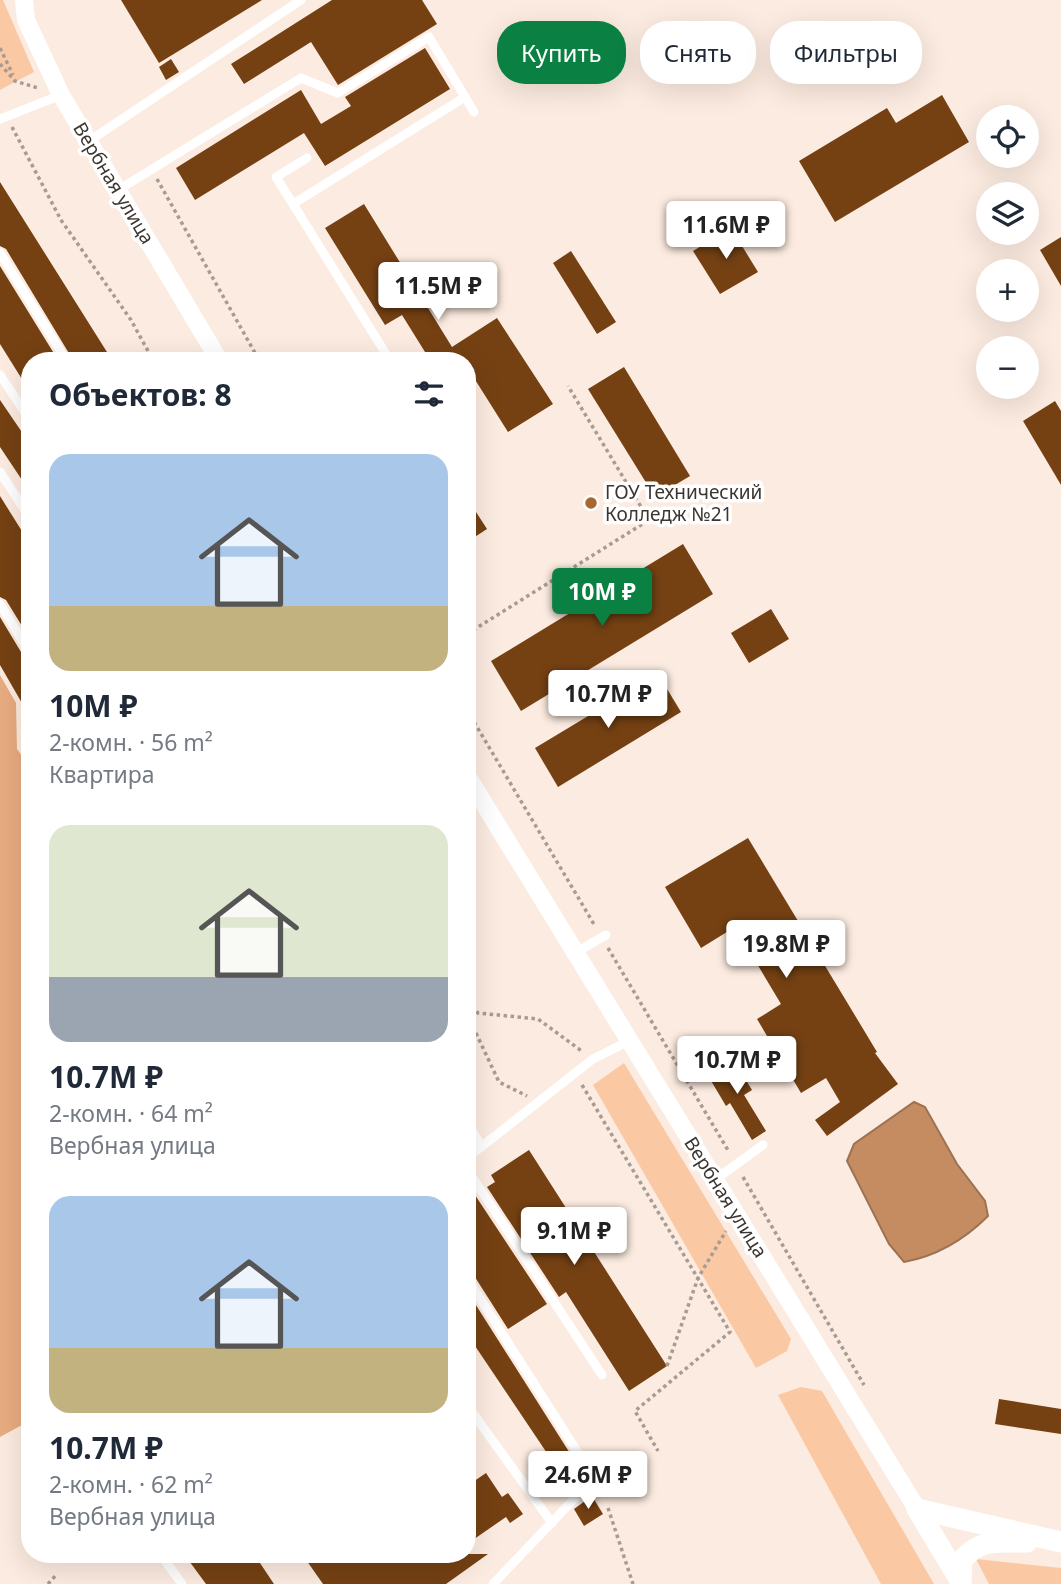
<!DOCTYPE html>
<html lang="ru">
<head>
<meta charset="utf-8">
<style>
  body { margin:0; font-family:"Noto Sans",sans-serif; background:#f2f2f3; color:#1f2937; height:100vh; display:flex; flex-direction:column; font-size:26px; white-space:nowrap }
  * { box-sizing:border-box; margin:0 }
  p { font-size:23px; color:#747a83 }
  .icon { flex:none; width:38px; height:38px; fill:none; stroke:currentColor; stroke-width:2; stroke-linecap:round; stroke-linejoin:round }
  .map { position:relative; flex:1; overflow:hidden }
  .side { position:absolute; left:21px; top:352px; width:455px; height:1211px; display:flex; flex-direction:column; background:#fff; border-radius:28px; box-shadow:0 7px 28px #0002 }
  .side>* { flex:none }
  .banner { position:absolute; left:497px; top:21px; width:458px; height:63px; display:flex; gap:14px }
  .buttons { position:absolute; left:976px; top:105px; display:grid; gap:14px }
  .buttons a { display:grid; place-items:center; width:63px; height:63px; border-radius:50%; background:#fff; box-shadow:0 7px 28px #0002; font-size:35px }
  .price { position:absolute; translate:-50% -60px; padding:0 16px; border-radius:7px; background:#fff; color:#222; font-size:23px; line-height:46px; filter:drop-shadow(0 2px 4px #0008) }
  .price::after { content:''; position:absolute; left:50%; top:42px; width:21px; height:16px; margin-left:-10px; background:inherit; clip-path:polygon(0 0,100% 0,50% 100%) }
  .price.active { background:#0b8043; color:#fff }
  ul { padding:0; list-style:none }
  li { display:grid; align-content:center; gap:14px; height:371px; padding:0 28px }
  li span { display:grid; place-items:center; height:217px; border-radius:21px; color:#555 }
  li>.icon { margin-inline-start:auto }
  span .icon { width:126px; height:126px; fill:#fffc; stroke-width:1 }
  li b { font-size:30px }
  h2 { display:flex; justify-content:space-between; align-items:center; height:84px; padding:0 28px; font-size:30px }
  .pill { padding:0 24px; border-radius:28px; background:#fff; box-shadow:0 7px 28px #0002; font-size:24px; line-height:63px }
  .pill.active { background:#0b8043; color:#fff }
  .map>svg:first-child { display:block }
  .green { fill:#fbc8a4 }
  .forest { fill:#e8ac80 }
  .water { fill:#c68c61; stroke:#9d7253; stroke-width:2 }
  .building { fill:#754113 }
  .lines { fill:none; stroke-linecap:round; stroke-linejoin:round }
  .path { stroke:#a79b92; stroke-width:3.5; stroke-dasharray:3.5 3.5; stroke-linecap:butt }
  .service { stroke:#fff; stroke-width:9 }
  .minor { stroke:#fff; stroke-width:18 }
  .tertiary { stroke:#fff; stroke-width:21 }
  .poi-dot { fill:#a86732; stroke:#fff; stroke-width:2.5 }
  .labels { text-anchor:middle; stroke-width:7; stroke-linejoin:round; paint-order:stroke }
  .street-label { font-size:19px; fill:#3c3631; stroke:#fff }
  .poi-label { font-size:19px; fill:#3c3631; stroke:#fff; text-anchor:start }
</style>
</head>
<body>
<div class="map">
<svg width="1061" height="1584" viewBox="0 0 1061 1584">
  <rect width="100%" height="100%" fill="#fcebe0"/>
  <!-- green -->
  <g class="green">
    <path d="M0 0H3L34 72 0 90Z"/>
    <path d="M624 1063 791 1339 787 1351 756 1368 593 1085Z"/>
    <path d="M801 1387 822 1391 934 1584H881L778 1395Z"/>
    <path d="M976 1559 1061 1568V1584H989Z"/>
  </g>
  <!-- forest -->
  <path class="forest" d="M0 675 16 703 17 749 30 767V1430L22 1425 0 1437Z"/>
  <!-- water -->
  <path class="water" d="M914 1102 925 1107 957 1164 985 1201 988 1216C965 1239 937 1256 904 1262L889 1244 847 1161 854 1144Z"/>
  <!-- building -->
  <g class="building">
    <path d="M121 0H262L159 63Z"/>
    <path d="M332 0H422L437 24 338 85 311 42 244 84 231 64Z"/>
    <path d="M425 48 450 89 325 166 304 133 195 200 176 168 301 90 321 124 351 106 345 97Z"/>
    <path d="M171 59 179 72 166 80 159 67Z"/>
    <path d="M942 95 969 142 835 222 799 161 887 108 896 123Z"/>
    <path d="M0 182 112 360H73L6 249 0 246Z"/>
    <path d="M364 204 452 347 497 318 553 404 508 432 474 378 467 382V360H430L402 315 385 325 325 228Z"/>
    <path d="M731 228 758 272 720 294 693 251Z"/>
    <path d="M1061 237V286L1040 250Z"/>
    <path d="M571 251 616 322 597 334 553 263Z"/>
    <path d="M0 266 58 360H30V392L0 344Z"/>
    <path d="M624 367 690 476 655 497 588 389Z"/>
    <path d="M0 400 30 444V492L0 447Z"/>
    <path d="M1055 401 1061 411V485L1023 421Z"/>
    <path d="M0 496 30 544V639L6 600 0 597Z"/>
    <path d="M467 498 487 529 467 542Z"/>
    <path d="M683 544 713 594 521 711 491 661Z"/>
    <path d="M771 609 789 639 749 663 731 633Z"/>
    <path d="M0 617 24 657 30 660V717L0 665Z"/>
    <path d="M658 674 681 712 558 787 535 748Z"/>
    <path d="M748 838 877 1052 875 1053 898 1084 827 1136 815 1120 840 1102 826 1078 801 1093 757 1019 781 1004 735 927 701 948 665 887Z"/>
    <path d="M733 1059 752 1090 744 1095 766 1131 752 1140 730 1103 726 1106 707 1074Z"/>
    <path d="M529 1150 667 1366 629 1391 566 1292 559 1297 487 1187 495 1182 491 1175Z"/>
    <path d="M475 1195 547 1304 508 1329 473 1274 467 1271V1200Z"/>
    <path d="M467 1291 573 1458 557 1468 467 1334Z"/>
    <path d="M999 1399 1061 1409V1434L995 1424Z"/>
    <path d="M486 1473 502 1497 508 1493 523 1514 510 1523 506 1517 467 1544V1486Z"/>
    <path d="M592 1496 603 1514 584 1526 574 1509Z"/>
    <path d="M184 1554H254L274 1584H206Z"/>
    <path d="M302 1554H488L446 1584H323Z"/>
  </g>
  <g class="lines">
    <!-- path -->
    <g class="path">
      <path d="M0 48 13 75"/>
      <path d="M0 64 15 81 38 88"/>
      <path d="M12 127 61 220 131 320 153 360"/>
      <path d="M157 179 259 360"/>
      <path d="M467 634 649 520 568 386"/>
      <path d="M467 710 595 926"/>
      <path d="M608 948 729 1152"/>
      <path d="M467 1001 478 1013 538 1019 583 1052"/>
      <path d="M467 1014 499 1082 527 1096"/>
      <path d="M582 1085 730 1332 635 1411 658 1451"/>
      <path d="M743 1177 864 1385"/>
      <path d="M667 1366 698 1278 726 1231"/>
      <path d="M608 1508 633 1584"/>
      <path d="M48 1584 57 1574"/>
    </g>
    <!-- service -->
    <g class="service">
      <path d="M465 97 474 112"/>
      <path d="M0 119 61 95"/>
      <path d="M89 141 301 0"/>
      <path d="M118 190 301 78 338 93 429 37 465 97 293 204 386 354 375 360"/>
      <path d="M293 204 276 177 307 158"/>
      <path d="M0 253 66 360"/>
      <path d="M0 375 30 420"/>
      <path d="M0 472 30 518"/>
      <path d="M0 604 30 653"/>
      <path d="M575 953 606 935"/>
      <path d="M467 1122 482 1147"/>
      <path d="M467 1158 593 1059 629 1041"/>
      <path d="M467 1169 602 1375"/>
      <path d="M716 1179 763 1145"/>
      <path d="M467 1278 580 1456"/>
      <path d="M467 1405 552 1523"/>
      <path d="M160 1554 182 1584"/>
      <path d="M493 1584 575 1498 610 1478"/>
    </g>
    <!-- minor -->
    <g class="minor">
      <path d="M24 0 26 20 61 95 219 360"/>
      <path d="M467 776 917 1509"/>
    </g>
    <!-- tertiary -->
    <g class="tertiary">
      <path d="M917 1509 1061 1542"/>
      <path d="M917 1509 961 1582"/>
      <path d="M961 1583 962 1560C982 1537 999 1543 1027 1542"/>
    </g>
  </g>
  <!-- markers -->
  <circle class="poi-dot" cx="591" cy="503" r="7"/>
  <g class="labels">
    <!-- street labels -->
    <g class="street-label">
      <text transform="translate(114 183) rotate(59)" y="7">Вербная улица</text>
      <text transform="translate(726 1197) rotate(58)" y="7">Вербная улица</text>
    </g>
    <!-- poi labels -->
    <g class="poi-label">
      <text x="605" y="499">ГОУ Технический<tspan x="605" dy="22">Колледж №21</tspan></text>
    </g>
  </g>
</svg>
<div class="buttons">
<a><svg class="icon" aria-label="locate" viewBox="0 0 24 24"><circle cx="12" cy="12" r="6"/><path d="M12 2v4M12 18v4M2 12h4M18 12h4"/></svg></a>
<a><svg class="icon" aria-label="layers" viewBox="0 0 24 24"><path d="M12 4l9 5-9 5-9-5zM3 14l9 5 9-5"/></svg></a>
<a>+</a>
<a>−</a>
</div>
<b class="price" style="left:726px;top:261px">11.6M ₽</b>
<b class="price" style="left:438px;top:322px">11.5M ₽</b>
<b class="price active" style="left:602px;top:628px">10M ₽</b>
<b class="price" style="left:608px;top:730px">10.7M ₽</b>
<b class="price" style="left:786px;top:980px">19.8M ₽</b>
<b class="price" style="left:737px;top:1096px">10.7M ₽</b>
<b class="price" style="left:574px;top:1267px">9.1M ₽</b>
<b class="price" style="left:588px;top:1511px">24.6M ₽</b>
<div class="banner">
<a class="pill active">Купить</a>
<a class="pill">Снять</a>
<a class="pill">Фильтры</a>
</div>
<section class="side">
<h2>Объектов: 8<svg class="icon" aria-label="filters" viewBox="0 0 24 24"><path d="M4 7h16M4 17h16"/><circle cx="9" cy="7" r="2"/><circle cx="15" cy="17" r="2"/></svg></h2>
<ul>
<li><span style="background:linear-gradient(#a9c7e8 70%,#c2b280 0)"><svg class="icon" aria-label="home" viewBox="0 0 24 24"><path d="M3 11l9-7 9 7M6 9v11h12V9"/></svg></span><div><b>10M ₽</b><p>2-комн. · 56 m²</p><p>Квартира</p></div></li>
<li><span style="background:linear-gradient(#dfe7d0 70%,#9aa5b1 0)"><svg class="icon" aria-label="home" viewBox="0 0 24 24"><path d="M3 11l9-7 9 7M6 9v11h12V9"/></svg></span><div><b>10.7M ₽</b><p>2-комн. · 64 m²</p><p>Вербная улица</p></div></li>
<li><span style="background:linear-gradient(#a9c7e8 70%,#c2b280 0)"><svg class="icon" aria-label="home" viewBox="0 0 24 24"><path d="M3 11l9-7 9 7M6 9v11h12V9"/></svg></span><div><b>10.7M ₽</b><p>2-комн. · 62 m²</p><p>Вербная улица</p></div></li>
</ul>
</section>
</div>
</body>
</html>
